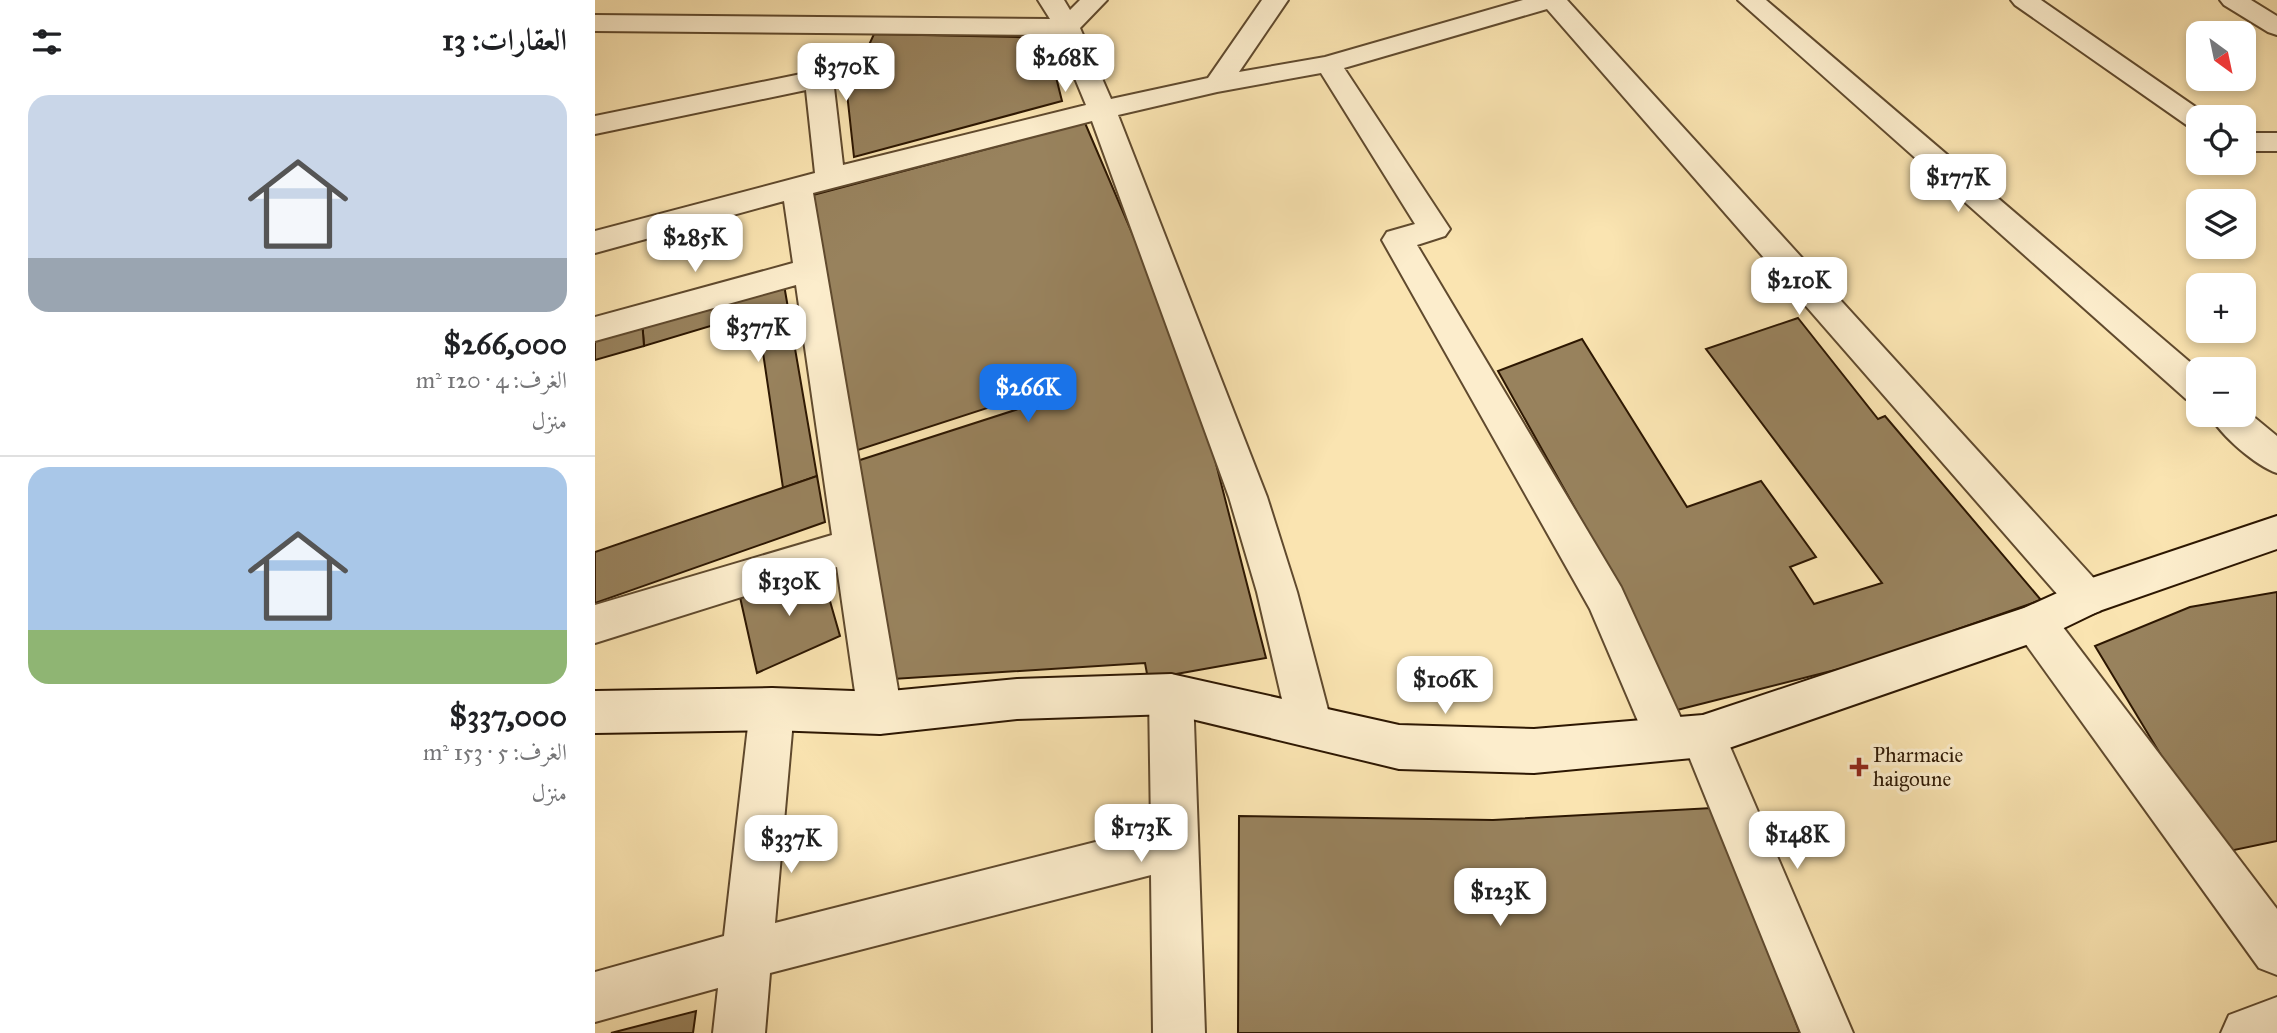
<!DOCTYPE html>
<html lang="ar">
<head>
<meta charset="utf-8">
<style>
  body { margin:0; font-family:"IM FELL Great Primer",Amiri,serif; background:#f2f2f2; color:#202124; direction:rtl; height:100vh; display:flex; flex-direction:column; font-size:26px; white-space:nowrap }
  * { box-sizing:border-box; margin:0 }
  p { font-size:23px; color:#757577 }
  .icon { flex:none; width:38px; height:38px; fill:none; stroke:currentColor; stroke-width:2; stroke-linecap:round; stroke-linejoin:round }
  .map { position:relative; flex:1; overflow:hidden; direction:ltr }
  .side { display:flex; flex-direction:column; background:#fff; width:595px }
  .side>* { flex:none }
  .needle { width:46px; rotate:147deg }
  .tools { position:absolute; left:1591px; top:21px; display:grid; gap:14px }
  .tools a { display:grid; place-items:center; width:70px; height:70px; border-radius:14px; background:#fff; box-shadow:0 4px 10px #0003; font-size:35px }
  .price { position:absolute; translate:-50% -60px; padding:0 16px; border-radius:14px; background:#fff; color:#222; font-size:23px; line-height:46px; filter:drop-shadow(0 2px 4px #0008) }
  .price::after { content:''; position:absolute; left:50%; top:42px; width:21px; height:16px; margin-left:-10px; background:inherit; clip-path:polygon(0 0,100% 0,50% 100%) }
  .price.active { background:#1a73e8; color:#fff }
  ul { padding:0; list-style:none }
  li { display:grid; align-content:center; gap:14px; height:371px; padding:0 28px }
  li+li { border-top:2px solid #e0e0e0 }
  li span { display:grid; place-items:center; height:217px; border-radius:21px; color:#555 }
  li>.icon { margin-inline-start:auto }
  span .icon { width:126px; height:126px; fill:#fffc; stroke-width:1 }
  li b { font-size:30px }
  h2 { display:flex; justify-content:space-between; align-items:center; height:84px; padding:0 28px; font-size:30px }
  main { display:flex; flex:1; min-height:0 }
  .map>svg:first-child { display:block }
  .building { fill:#98825d; stroke:#2d1702; stroke-width:2 }
  .lines { fill:none; stroke-linecap:round; stroke-linejoin:round }
  .street-casing { stroke:#604a2e; stroke-width:4 }
  .secondary-casing { stroke:#2d1702; stroke-width:4 }
  .street { fill:#fcedcc; fill-rule:evenodd }
  .secondary { fill:#fcedcc; fill-rule:evenodd }
  .poi-dot { fill:#8f2418; stroke:#fcedcc; stroke-width:2.5 }
  .labels { text-anchor:middle; stroke-width:7; stroke-linejoin:round; paint-order:stroke }
  .poi-label { font-size:21px; fill:#2d1702; stroke:#fcedcc; text-anchor:start }
</style>
</head>
<body>
<main>
<div class="map">
<svg width="1682" height="1033" viewBox="0 0 1682 1033">
  <rect width="100%" height="100%" fill="#fae4b1"/>
  <filter id="stains"><feTurbulence type="fractalNoise" baseFrequency=".00286" numOctaves="4"/><feColorMatrix values="0 0 0 0 .2 0 0 0 0 .09 0 0 0 0 .02 0 0 0 .5 -.17"/></filter>
  <radialGradient id="worn" r=".72"><stop offset=".6" stop-color="#630" stop-opacity="0"/><stop offset="1" stop-color="#630" stop-opacity=".3"/></radialGradient>
  <!-- building -->
  <g class="building">
    <path d="M279 34 465 38 453 61 464 60 460 73 467 101 259 157 252 93Z"/>
    <path d="M490 123 599 378 671 658 553 679 550 663 298 679 262 461 467 395 463 385 260 451 218 195Z"/>
    <path d="M188 279 222 476 188 488 162 312 49 346 47 320Z"/>
    <path d="M1203 318 1283 419 1290 416 1446 600 1260 665 1074 712 1037 610 903 371 987 339 1092 507 1166 481 1221 557 1195 567 1219 604 1287 583 1111 349Z"/>
    <path d="M47 320 49 346 0 360V334Z"/>
    <path d="M222 476 230 522 0 603V552Z"/>
    <path d="M224 563 245 636 162 673 145 597Z"/>
    <path d="M1682 592V841L1625 853 1500 646 1595 607Z"/>
    <path d="M1117 808 1205 1033H643L644 816 898 820Z"/>
    <path d="M101 1011 98 1033H16Z"/>
  </g>
  <g class="lines">
    <!-- street casing -->
    <g class="street-casing">
      <g id="street">
        <path d="M443 0H469L475 10 485 0H512L485 28 516 99 613 78 667 0H693L644 72 730 57 928 0H972L1505 585 1511 598 1505 611 1491 616 1477 611 952 9 749 68 855 229 850 236 822 245 1026 587 1090 727 1092 721 1108 715 1124 721 1258 1033H1206L1091 749 1089 754 1073 760 1057 754 995 609 787 240 792 232 820 224 726 73 622 92 523 115 672 497 702 592 737 725 731 740 715 746 699 740 693 725 662 592 634 497 497 121 218 193 307 713 300 728 285 734 270 728 263 713 242 567 0 643V605L237 535 201 285 0 341V317L198 263 189 201 0 253V231L220 173 211 90 0 134V116L211 73 219 50 228 48 237 50 241 56 238 79 248 165 491 105 462 35 0 31V15L455 19Z"/>
        <path d="M1143 0H1171L1603 369V402L1591 399Z"/>
        <path d="M1416 0H1446L1615 117H1603V129L1593 126 1420 5Z"/>
        <path d="M1625 0H1656L1682 16V35L1673 32 1629 5Z"/>
        <rect x="1648" y="133" width="34" height="18"/>
        <path d="M1648 408 1682 436V473C1661 466 1625 435 1615 415H1648Z"/>
        <path d="M1440 604 1455 610 1682 909V975L1664 968 1425 636 1419 623 1425 610Z"/>
        <path d="M576 674 591 680 598 694 610 1033H558L556 875 175 973 170 1033H118L123 988 0 1022V972L129 936 155 709 162 694 177 688 192 694 199 709 180 923 556 828 554 694 561 680Z"/>
        <path d="M1682 997V1033H1626L1634 1015Z"/>
      </g>
    </g>
    <!-- secondary casing -->
    <g class="secondary-casing">
      <path id="secondary" d="M1682 516V549L1504 611 1440 642 1108 757 939 773 804 769 576 714 422 719 285 734 177 730 0 733V691L177 688 285 692 422 679 576 674 804 725 939 729 1108 715 1429 608 1491 580Z"/>
    </g>
    <!-- street -->
    <use href="#street" class="street"/>
    <!-- secondary -->
    <use href="#secondary" class="secondary"/>
  </g>
  <!-- markers -->
  <path class="poi-dot" d="M1260.5 756.5h7v7h7v7h-7v7h-7v-7h-7v-7h7z"/>
  <g class="labels">
    <!-- poi labels -->
    <g class="poi-label">
      <text x="1278" y="762">Pharmacie<tspan x="1278" dy="24">haigoune</tspan></text>
    </g>
  </g>
  <rect width="100%" height="100%" filter="url(#stains)"/>
  <rect width="100%" height="100%" fill="url(#worn)"/>
</svg>
<div class="tools">
<a><svg class="needle" viewBox="-14 -14 28 28"><path d="M0-13l5 13h-10z" fill="#e53935"/><path d="M0 13l5-13h-10z" fill="#757577"/></svg></a>
<a><svg class="icon" aria-label="locate" viewBox="0 0 24 24"><circle cx="12" cy="12" r="6"/><path d="M12 2v4M12 18v4M2 12h4M18 12h4"/></svg></a>
<a><svg class="icon" aria-label="layers" viewBox="0 0 24 24"><path d="M12 4l9 5-9 5-9-5zM3 14l9 5 9-5"/></svg></a>
<a>+</a>
<a>−</a>
</div>
<b class="price" style="left:470px;top:94px">$268K</b>
<b class="price" style="left:251px;top:103px">$370K</b>
<b class="price" style="left:1363px;top:214px">$177K</b>
<b class="price" style="left:100px;top:274px">$285K</b>
<b class="price" style="left:1204px;top:317px">$210K</b>
<b class="price" style="left:163px;top:364px">$377K</b>
<b class="price active" style="left:433px;top:424px">$266K</b>
<b class="price" style="left:194px;top:618px">$130K</b>
<b class="price" style="left:850px;top:716px">$106K</b>
<b class="price" style="left:546px;top:864px">$173K</b>
<b class="price" style="left:1202px;top:871px">$148K</b>
<b class="price" style="left:196px;top:875px">$337K</b>
<b class="price" style="left:905px;top:928px">$123K</b>
</div>
<section class="side">
<h2>العقارات: 13<svg class="icon" aria-label="filters" viewBox="0 0 24 24"><path d="M4 7h16M4 17h16"/><circle cx="9" cy="7" r="2"/><circle cx="15" cy="17" r="2"/></svg></h2>
<ul>
<li><span style="background:linear-gradient(#c9d6e8 75%,#9aa5b1 0)"><svg class="icon" aria-label="home" viewBox="0 0 24 24"><path d="M3 11l9-7 9 7M6 9v11h12V9"/></svg></span><div><b>$266,000</b><p>الغرف: 4 · 120 m²</p><p>منزل</p></div></li>
<li><span style="background:linear-gradient(#a9c7e8 75%,#8fb573 0)"><svg class="icon" aria-label="home" viewBox="0 0 24 24"><path d="M3 11l9-7 9 7M6 9v11h12V9"/></svg></span><div><b>$337,000</b><p>الغرف: 5 · 153 m²</p><p>منزل</p></div></li>
</ul>
</section>
</main>
</body>
</html>
